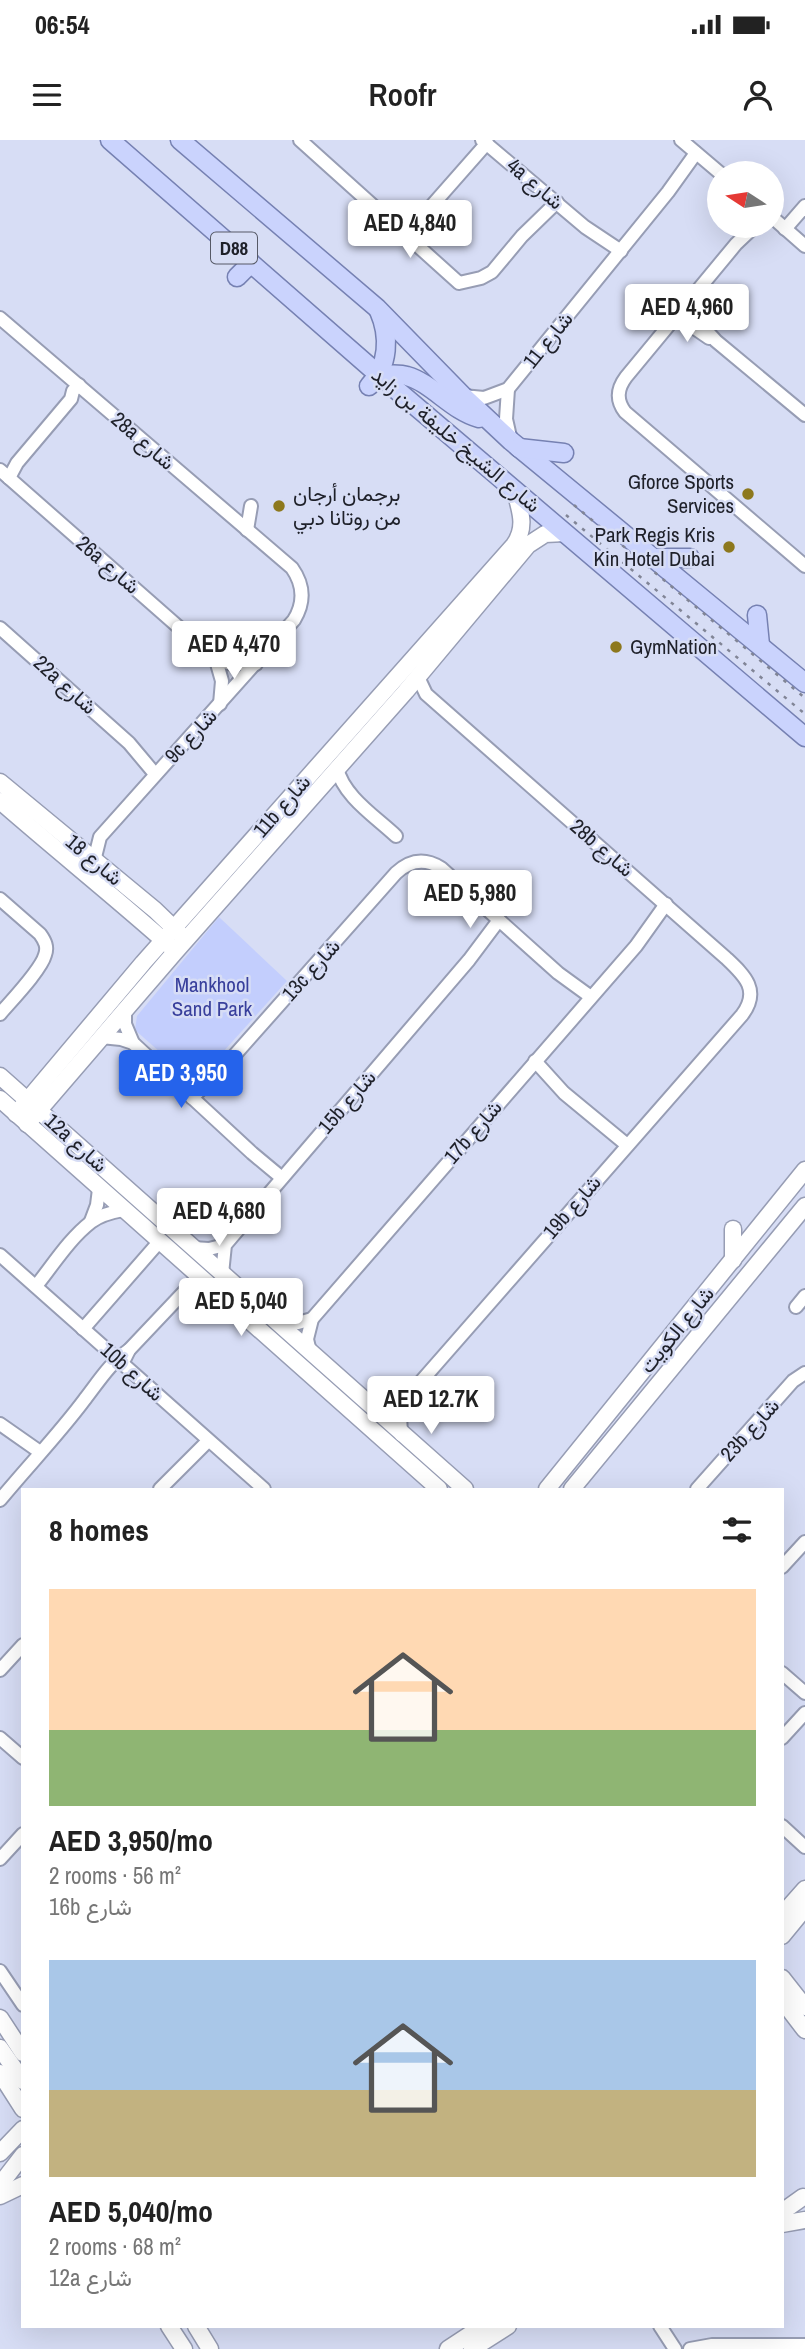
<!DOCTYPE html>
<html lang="en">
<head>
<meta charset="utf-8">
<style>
  body { margin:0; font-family:"Archivo Narrow",Vazirmatn,sans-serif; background:#f6f6f6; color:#222; height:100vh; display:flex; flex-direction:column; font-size:26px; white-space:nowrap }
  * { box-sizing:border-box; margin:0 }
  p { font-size:23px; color:#767676 }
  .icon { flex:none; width:38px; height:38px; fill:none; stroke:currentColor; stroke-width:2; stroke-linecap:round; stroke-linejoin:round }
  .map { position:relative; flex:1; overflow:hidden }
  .sheet { position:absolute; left:21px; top:1348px; width:763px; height:840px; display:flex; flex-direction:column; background:#fff; border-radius:0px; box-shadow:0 7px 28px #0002 }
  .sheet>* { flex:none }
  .needle { width:46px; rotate:282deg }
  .controls { position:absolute; left:707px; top:21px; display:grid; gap:14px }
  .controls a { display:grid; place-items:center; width:77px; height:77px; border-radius:50%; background:#fff; box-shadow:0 7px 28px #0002; font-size:35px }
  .price { position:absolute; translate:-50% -60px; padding:0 16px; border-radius:7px; background:#fff; color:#222; font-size:23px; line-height:46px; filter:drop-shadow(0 2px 4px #0008) }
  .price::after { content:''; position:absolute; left:50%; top:42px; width:21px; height:16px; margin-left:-10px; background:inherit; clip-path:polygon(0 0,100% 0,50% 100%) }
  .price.on { background:#2563eb; color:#fff }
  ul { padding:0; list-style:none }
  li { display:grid; align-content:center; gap:14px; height:371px; padding:0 28px }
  li span { display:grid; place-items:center; height:217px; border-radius:0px; color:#555 }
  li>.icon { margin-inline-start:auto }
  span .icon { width:126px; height:126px; fill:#fffc; stroke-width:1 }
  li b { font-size:30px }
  h2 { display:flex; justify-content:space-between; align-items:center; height:84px; padding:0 28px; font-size:30px }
  .status { display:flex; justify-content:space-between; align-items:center; height:49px; padding:0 35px; background:#fff; direction:ltr }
  .status svg { height:19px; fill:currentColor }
  header { display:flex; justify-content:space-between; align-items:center; height:91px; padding:0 28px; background:#fff; font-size:32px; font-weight:600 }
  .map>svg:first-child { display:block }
  .green { fill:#c3cefd }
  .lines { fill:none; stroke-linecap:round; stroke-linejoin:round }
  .street-casing { stroke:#979db4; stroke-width:16 }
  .secondary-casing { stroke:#979db4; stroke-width:19 }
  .primary-casing { stroke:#7681b2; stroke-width:21 }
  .street { stroke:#fff; stroke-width:12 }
  .secondary { stroke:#fff; stroke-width:16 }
  .primary { stroke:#cad3fd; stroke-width:18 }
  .rail { stroke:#818596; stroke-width:2.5; stroke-dasharray:3.5 7; stroke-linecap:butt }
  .poi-dot { fill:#8d781d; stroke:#d7ddf5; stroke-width:2.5 }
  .labels { text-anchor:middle; stroke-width:5; stroke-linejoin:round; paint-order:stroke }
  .shield { fill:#d7ddf5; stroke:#565966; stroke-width:2 }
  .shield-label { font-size:19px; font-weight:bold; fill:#1e2029 }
  .street-label { font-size:21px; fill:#1e2029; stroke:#d7ddf5 }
  .poi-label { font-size:21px; fill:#1e2029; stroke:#d7ddf5; text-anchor:end }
  .park-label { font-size:21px; fill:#383f9c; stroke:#d7ddf5 }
</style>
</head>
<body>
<div class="status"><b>06:54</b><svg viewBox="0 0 49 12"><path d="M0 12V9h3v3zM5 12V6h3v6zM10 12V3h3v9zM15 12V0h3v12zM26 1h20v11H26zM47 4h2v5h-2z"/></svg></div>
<header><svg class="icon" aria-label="menu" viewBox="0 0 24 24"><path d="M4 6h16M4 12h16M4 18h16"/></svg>Roofr<svg class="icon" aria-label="person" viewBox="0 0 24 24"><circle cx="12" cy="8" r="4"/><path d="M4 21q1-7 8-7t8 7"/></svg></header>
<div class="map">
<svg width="805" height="2209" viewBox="0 0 805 2209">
  <rect width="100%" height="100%" fill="#d7ddf5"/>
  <!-- green -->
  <path class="green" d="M219 777 287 841 195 943 135 890 137 876Z"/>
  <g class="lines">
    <!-- street casing -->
    <g class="street-casing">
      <g id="street">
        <path d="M300 0 459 143 481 138 492 132 522 96 557 62"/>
        <path d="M482 0 585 87 621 111"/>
        <path d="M681 0 720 33"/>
        <path d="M772 77 805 106"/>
        <path d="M755 86 736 104 626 237C617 249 616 260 625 272L805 426"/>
        <path d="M785 89 805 66"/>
        <path d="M406 95 487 3"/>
        <path d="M685 167 716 201 805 275"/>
        <path d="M677 176 709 198"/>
        <path d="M0 178 292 428C304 445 305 462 294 480L100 697 94 721"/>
        <path d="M508 249 506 279 511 301"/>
        <path d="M463 256 484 258 508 249 668 52 696 13"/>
        <path d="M0 330 216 520 232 524H256"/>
        <path d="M9 338 17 323 71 259 73 251 79 245"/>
        <path d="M247 390 251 366"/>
        <path d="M0 488 129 603 155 634"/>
        <path d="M216 520 222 541 220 564"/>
        <path d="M337 628C343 656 376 677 396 696"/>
        <path d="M0 759 40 794C45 801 48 807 45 815 41 830 11 861 0 874"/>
        <path d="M125 870V884L133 903 252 1013 282 1038"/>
        <path d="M101 897 121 899 133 903"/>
        <path d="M535 921 564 953 627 1005"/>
        <path d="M192 958 225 926 396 733C410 720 425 718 441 728L558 833 591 857"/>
        <path d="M91 1081 97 1065 99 1049"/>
        <path d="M193 1108 209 1109 225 1105"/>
        <path d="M0 1115 264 1349"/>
        <path d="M222 1134 225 1105 469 820 499 780"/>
        <path d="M36 1146C53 1125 69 1099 91 1082 100 1075 112 1072 123 1070"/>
        <path d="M796 1167 805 1156"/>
        <path d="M277 1182 298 1183 312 1179"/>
        <path d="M83 1189 159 1102"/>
        <path d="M310 1212 307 1199 312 1179 636 806 666 764"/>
        <path d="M125 1218 129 1210 199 1136"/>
        <path d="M0 1284 40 1312"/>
        <path d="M401 1295 400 1274 404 1261 742 875C761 850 744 835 726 818L426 554 418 537"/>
        <path d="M160 1349 208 1301"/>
        <path d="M697 1349 793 1241 805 1233"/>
        <path d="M0 1360C28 1326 59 1294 85 1259 99 1241 110 1223 129 1210"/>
        <path d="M782 1427 805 1402"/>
        <path d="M0 1530 23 1505"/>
        <path d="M782 1533 805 1553"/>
        <path d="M0 1598 23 1618"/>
        <path d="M782 1598 805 1573"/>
        <path d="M782 1686 805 1707"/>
        <path d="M0 1719 23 1694"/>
        <path d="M0 1831 23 1865"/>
        <path d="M660 2186 675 2209"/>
        <path d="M690 2209 712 2205H805"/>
      </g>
    </g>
    <!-- secondary casing -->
    <g class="secondary-casing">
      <g id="secondary">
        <path d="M0 642 155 770 182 796"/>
        <path d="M0 661C56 710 115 757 171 807"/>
        <path d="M0 936 465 1349"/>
        <path d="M0 959 439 1349"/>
        <path d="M16 974 143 823 514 405C527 387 520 370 515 351"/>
        <path d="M27 984 175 812 406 551 528 405 545 394 565 393"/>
        <path d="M733 1089V1120"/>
        <path d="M547 1349 805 1030"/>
        <path d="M572 1349 805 1066"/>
        <path d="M782 1775 805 1749"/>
        <path d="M782 1796 805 1768"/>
        <path d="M782 1838 805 1867"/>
        <path d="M782 1860 805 1890"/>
        <path d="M0 1878 23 1913"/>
        <path d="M0 1908 23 1941"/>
        <path d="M0 1933 23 1969"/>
        <path d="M0 2013 23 1989"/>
        <path d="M0 2045 23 2015"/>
        <path d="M0 2056 23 2045"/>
        <path d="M782 2072 803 2057"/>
        <path d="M782 2084 805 2080"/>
        <path d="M169 2186 184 2209"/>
        <path d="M196 2186 210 2209"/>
        <path d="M448 2209 483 2186"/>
        <path d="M472 2209 508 2186"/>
      </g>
    </g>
    <!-- primary casing -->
    <g class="primary-casing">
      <g id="primary">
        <path d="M110 0 379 235 805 597"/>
        <path d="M180 0 377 168 463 256 511 301 805 543"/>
        <path d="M237 137 251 123"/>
        <path d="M379 235C388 235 398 233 407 236 432 243 452 271 479 278"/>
        <path d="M369 246C389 226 390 196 379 171"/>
        <path d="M519 308 564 313"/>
        <path d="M654 418H690"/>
        <path d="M757 475 760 505"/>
      </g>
    </g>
    <!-- street -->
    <use href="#street" class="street"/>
    <!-- secondary -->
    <use href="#secondary" class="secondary"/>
    <!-- primary -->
    <use href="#primary" class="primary"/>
    <!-- rail -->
    <g class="rail">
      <path d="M574 365 805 558"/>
      <path d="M566 375 805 574"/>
    </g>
  </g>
  <!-- markers -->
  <g class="poi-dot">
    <circle cx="748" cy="354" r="7"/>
    <circle cx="279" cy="366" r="7"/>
    <circle cx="729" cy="407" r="7"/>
    <circle cx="616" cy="507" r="7"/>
  </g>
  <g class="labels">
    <!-- shield labels -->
    <rect class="shield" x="211" y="92.5" width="46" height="31" rx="5"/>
    <g class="shield-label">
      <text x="234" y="115">D88</text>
    </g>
    <!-- street labels -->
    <g class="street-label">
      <text transform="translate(535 44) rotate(40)" y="7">4a شارع</text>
      <text transform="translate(548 200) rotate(-51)" y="7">شارع 11</text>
      <text transform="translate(456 300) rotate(40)" y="7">شارع الشيخ خليفة بن زايد</text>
      <text transform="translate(143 301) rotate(41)" y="7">28a شارع</text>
      <text transform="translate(108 425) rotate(41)" y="7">26a شارع</text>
      <text transform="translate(65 545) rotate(42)" y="7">22a شارع</text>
      <text transform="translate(191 596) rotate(-47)" y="7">9c شارع</text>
      <text transform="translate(282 666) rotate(-49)" y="7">11b شارع</text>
      <text transform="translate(602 708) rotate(41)" y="7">28b شارع</text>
      <text transform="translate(94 720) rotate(40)" y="7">شارع 18</text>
      <text transform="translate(311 830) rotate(-48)" y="7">13c شارع</text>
      <text transform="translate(347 962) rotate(-49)" y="7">15b شارع</text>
      <text transform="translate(473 992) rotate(-49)" y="7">17b شارع</text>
      <text transform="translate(76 1003) rotate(42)" y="7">12a شارع</text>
      <text transform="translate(572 1067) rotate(-49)" y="7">19b شارع</text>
      <text transform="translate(677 1190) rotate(-51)" y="7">شارع الكويت</text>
      <text transform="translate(132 1232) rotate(42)" y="7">10b شارع</text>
      <text transform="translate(750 1290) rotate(-48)" y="7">23b شارع</text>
    </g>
    <!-- poi labels -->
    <g class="poi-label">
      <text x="734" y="349">Gforce Sports<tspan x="734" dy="24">Services</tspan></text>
      <text x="293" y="361" text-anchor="start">برجمان أرجان<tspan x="293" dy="24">من روتانا دبي</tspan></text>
      <text x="715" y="402">Park Regis Kris<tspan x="715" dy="24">Kin Hotel Dubai</tspan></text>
      <text x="630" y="514" text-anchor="start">GymNation</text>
    </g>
    <!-- park labels -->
    <g class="park-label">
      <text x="212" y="852">Mankhool<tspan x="212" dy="24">Sand Park</tspan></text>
    </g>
  </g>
</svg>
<div class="controls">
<a><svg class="needle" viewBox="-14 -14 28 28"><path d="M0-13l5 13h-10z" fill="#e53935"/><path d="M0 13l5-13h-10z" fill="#767676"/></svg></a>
</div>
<b class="price" style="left:410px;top:120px">AED 4,840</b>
<b class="price" style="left:687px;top:204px">AED 4,960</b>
<b class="price" style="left:234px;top:541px">AED 4,470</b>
<b class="price" style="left:470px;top:790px">AED 5,980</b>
<b class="price on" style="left:181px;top:970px">AED 3,950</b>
<b class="price" style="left:219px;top:1108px">AED 4,680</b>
<b class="price" style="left:241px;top:1198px">AED 5,040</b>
<b class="price" style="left:431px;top:1296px">AED 12.7K</b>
<section class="sheet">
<h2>8 homes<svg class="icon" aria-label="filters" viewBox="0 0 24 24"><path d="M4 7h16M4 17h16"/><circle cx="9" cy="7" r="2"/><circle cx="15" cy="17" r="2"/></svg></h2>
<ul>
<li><span style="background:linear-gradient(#ffd9b3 65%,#8fb573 0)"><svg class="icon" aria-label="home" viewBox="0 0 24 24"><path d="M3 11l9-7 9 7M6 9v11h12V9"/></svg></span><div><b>AED 3,950/mo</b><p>2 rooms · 56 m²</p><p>16b شارع</p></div></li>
<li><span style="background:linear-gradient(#a9c7e8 60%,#c2b280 0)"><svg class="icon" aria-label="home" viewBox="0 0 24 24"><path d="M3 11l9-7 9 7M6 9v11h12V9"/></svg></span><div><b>AED 5,040/mo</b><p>2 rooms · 68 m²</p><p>12a شارع</p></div></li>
</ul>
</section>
</div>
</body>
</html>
